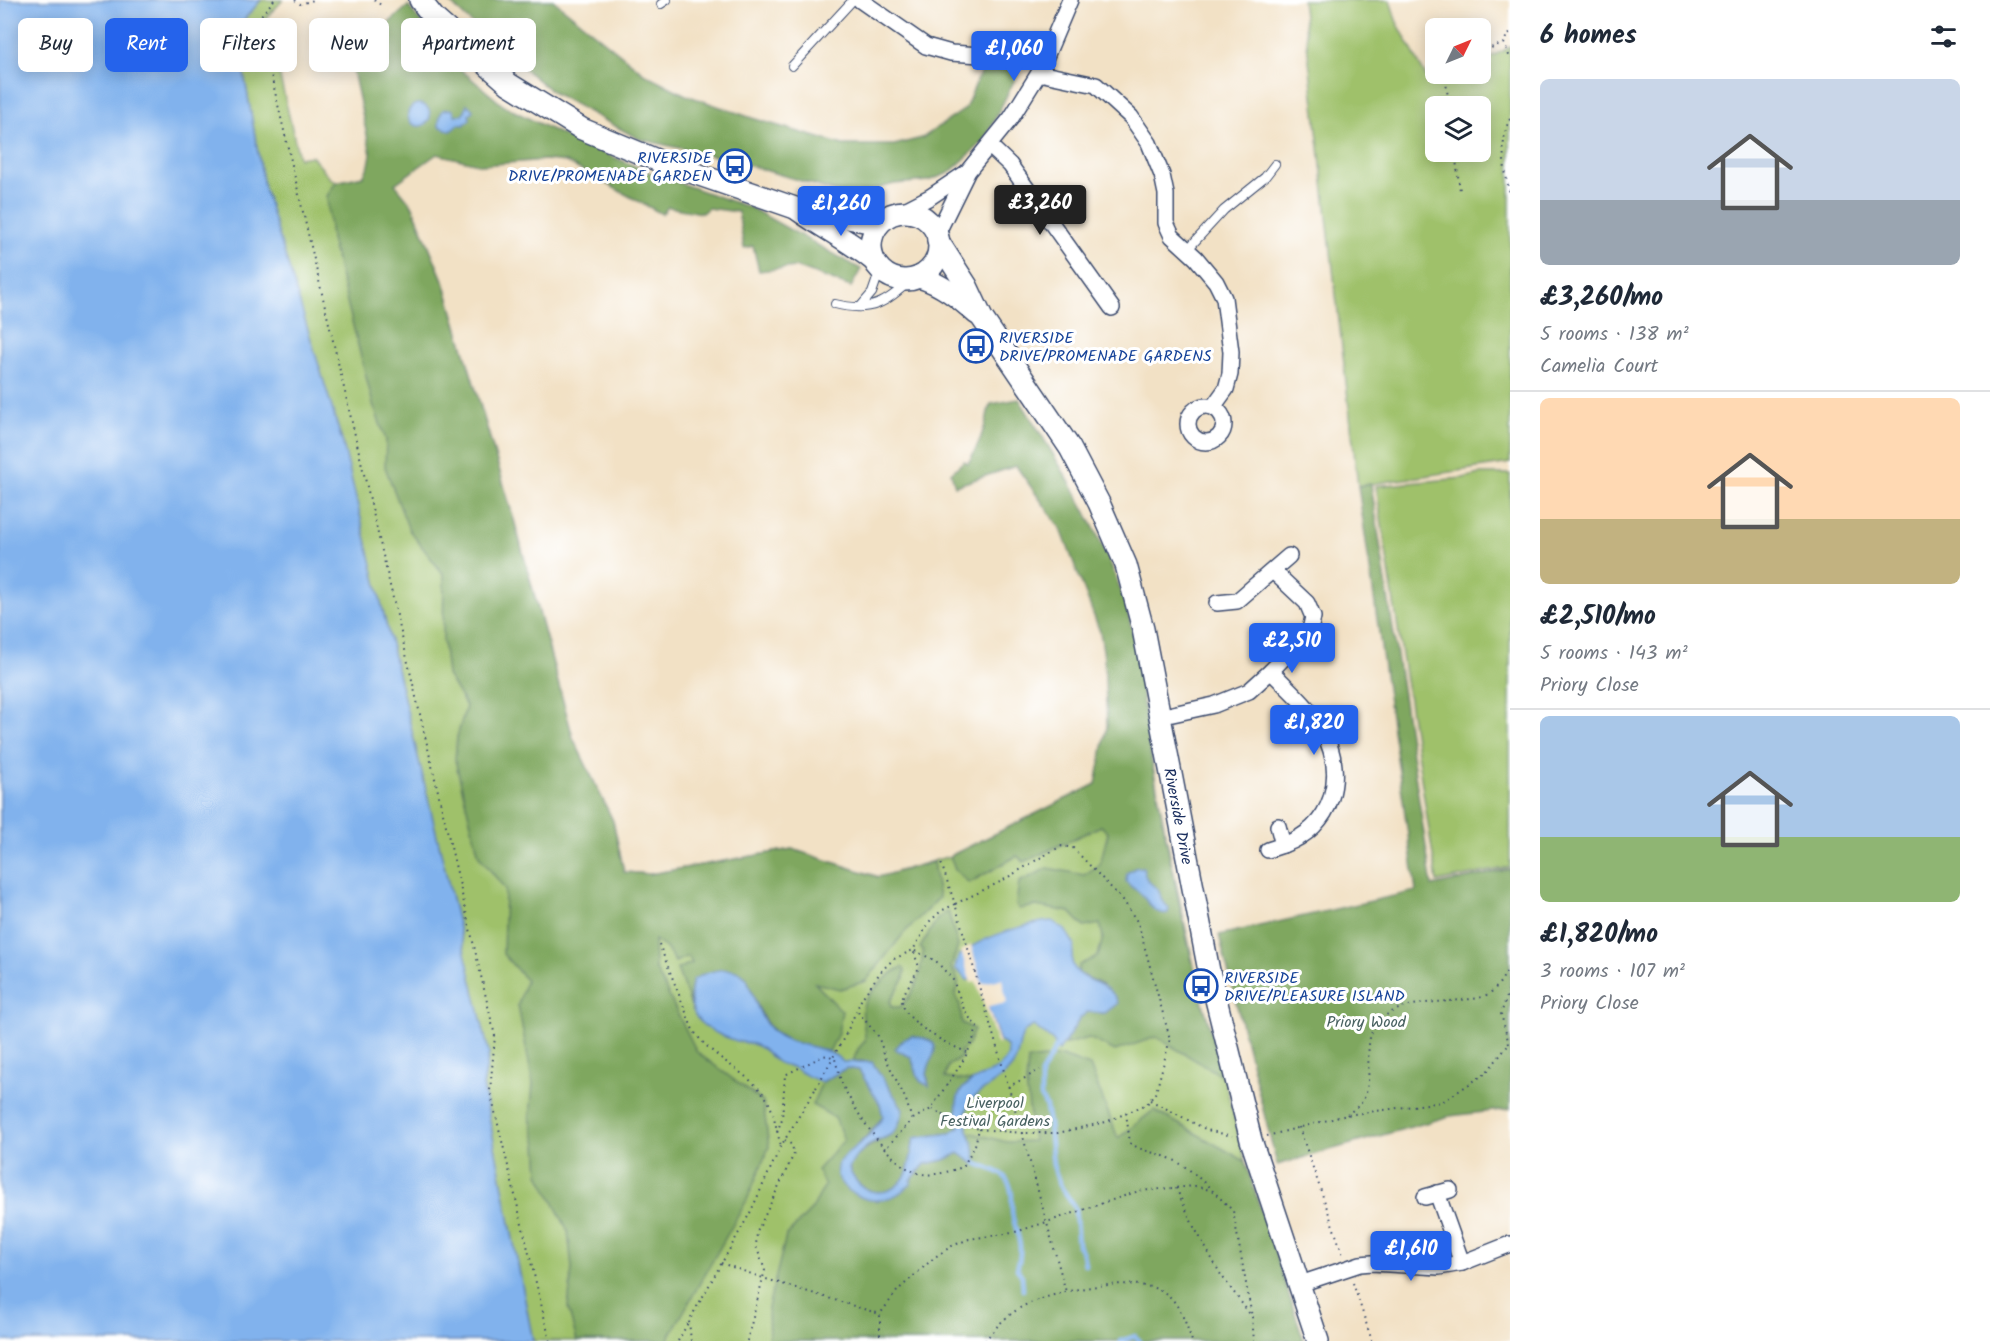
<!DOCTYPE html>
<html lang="en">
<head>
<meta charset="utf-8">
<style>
  body { margin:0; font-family:Kalam,sans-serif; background:#f6f6f7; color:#1f2937; height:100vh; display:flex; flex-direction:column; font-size:22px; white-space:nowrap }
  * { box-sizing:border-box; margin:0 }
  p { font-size:20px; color:#747a83 }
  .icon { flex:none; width:33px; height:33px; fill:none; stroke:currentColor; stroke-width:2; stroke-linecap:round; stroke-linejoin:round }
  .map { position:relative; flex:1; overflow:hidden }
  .details { display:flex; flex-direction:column; background:#fff; width:480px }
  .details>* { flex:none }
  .hud { position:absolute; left:18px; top:18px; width:570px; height:54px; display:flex; gap:12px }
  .needle { width:39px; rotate:47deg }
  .controls { position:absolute; left:1425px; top:18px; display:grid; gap:12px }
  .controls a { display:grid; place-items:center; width:66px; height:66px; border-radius:9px; background:#fff; box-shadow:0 3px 15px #0003; font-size:30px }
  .price { position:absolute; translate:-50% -51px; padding:0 14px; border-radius:6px; background:#2563eb; color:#fff; font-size:20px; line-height:39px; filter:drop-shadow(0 2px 3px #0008) }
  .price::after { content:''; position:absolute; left:50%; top:36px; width:18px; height:14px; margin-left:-9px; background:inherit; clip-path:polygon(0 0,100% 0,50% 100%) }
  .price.selected { background:#222; color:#fff }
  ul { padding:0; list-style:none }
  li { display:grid; align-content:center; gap:12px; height:318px; padding:0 30px }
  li+li { border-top:2px solid #e0e1e3 }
  li span { display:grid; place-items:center; height:186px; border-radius:9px; color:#555 }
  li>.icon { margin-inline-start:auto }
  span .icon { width:108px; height:108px; fill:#fffc; stroke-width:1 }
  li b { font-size:26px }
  h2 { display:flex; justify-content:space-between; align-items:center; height:72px; padding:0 30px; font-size:26px }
  .chip { padding:0 21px; border-radius:9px; background:#fff; box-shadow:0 3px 15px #0003; font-size:21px; line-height:54px }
  .chip.selected { background:#2563eb; color:#fff }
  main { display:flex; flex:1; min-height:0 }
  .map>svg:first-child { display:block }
  .green { fill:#9fc16a; stroke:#5d7864; stroke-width:1.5; fill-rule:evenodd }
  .forest { fill:#7fa75e; stroke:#4d6b5e; stroke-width:1.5; fill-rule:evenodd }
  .water { fill:#81b2ed; stroke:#4e70a6; stroke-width:1.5 }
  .pier { fill:#f2e1c5 }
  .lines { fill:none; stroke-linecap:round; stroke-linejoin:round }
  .stream { stroke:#81b2ed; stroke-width:4.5 }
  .lane-casing { stroke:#3b4a6d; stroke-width:10 }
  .street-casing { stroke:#3b4a6d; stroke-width:18 }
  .secondary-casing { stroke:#3b4a6d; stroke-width:24 }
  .path { stroke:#3b4a6d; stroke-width:2; stroke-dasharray:1.5 4.5; stroke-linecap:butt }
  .lane { stroke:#fff; stroke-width:8 }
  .street { stroke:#fff; stroke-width:15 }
  .secondary { stroke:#fff; stroke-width:21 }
  .path-bridge { stroke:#3b4a6d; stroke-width:2; stroke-dasharray:1.5 4.5; stroke-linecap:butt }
  .labels { text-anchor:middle; stroke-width:6; stroke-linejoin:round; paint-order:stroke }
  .transit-label { font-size:16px; fill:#164399; stroke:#fff; text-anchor:start }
  .street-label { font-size:16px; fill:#1b2f5e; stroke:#fff }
  .park-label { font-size:16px; fill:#496262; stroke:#fff }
</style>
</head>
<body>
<main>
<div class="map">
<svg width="1510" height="1341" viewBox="0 0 1510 1341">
  <rect width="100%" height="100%" fill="#fff"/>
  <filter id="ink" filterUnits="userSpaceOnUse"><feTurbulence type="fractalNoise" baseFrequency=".0167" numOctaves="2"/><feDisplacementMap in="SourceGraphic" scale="12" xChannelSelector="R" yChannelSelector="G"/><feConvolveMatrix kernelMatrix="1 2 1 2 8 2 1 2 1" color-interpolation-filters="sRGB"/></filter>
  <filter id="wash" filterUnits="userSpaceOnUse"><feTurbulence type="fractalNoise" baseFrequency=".008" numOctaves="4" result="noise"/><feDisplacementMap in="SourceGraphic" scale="24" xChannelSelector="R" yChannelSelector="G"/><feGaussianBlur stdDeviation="1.35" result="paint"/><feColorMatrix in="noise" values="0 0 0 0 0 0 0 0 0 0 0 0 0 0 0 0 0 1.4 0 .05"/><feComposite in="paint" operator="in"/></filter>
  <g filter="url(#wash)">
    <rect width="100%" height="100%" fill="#f2e1c5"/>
    <!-- green -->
    <g class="green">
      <path d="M261 0H283L266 18 299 158 312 156 329 177 336 182 363 176 412 205 445 285 514 520 573 738 613 821 624 872 650 874 792 849 879 877 950 856 1096 784 1149 745 1166 836 1198 985 1227 1089 1245 1161 1304 1341H533L483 1086 489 1053 343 444 264 187 236 29Z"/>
      <path d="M1302 0H1390L1396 20 1431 86 1457 74H1480L1481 62 1510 47V463L1358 486ZM1436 106H1480V152H1436Z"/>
      <path d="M1479 474H1510V867L1437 882 1376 486 1463 478Z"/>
    </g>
    <!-- forest -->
    <g class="forest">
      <path d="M447 0H553L645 74 686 95 752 118 843 145H894L922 138 965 109 984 64 1013 63 1019 71 984 141 949 173 928 181 894 184 851 196 728 159 639 139 554 93 498 48Z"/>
      <path d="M408 6 453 63 504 106 564 136 651 173 751 208 861 269 851 287 796 267 759 271 753 246 744 248 738 212 708 208 702 213 668 207 662 214 566 162 546 160 482 165 437 154 395 184 412 205 445 285 514 520 573 738 613 821 624 872 650 874 792 849 878 877 933 862 939 898 904 933 866 981 840 989 815 983 842 1011 838 1033 829 1052C770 1040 767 1032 746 977L693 980 690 997 693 1011 677 969 692 963 688 956 675 962 666 948 654 940 655 968 697 1052 763 1102 769 1147 747 1200 667 1341H577L568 1308 572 1268 568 1231 539 1174 537 1144 530 1118 533 1084 518 1005 526 980 503 954 505 889 479 856 455 760 457 737 466 706 447 675 443 639 444 575 409 530 385 467 386 440 373 404 331 239 327 196 336 182 363 176 369 165 371 154 350 57Z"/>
      <path d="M1019 399C1055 456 1097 524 1120 588 1140 642 1141 701 1151 758 1165 834 1179 910 1198 985 1206 1016 1215 1047 1224 1077L1156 1037 1115 1051 1089 1038 1063 1045 1080 1018 1087 1012 1105 1013 1103 985 1078 973 1079 965 1098 956 1103 937 1100 924 1084 927 1070 912 1036 906 1019 909 1016 905 1019 882 1048 868 1084 875 1100 864 1108 833 1101 826 1024 862 1017 856 969 883 955 870 950 856 1096 784 1107 726 1104 657 1100 632 1061 529 1016 466 955 486 951 473 964 461 968 463C977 450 981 437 986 422 988 415 987 410 991 404Z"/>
      <path d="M1371 484 1432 886 1510 869V1109L1450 1116 1277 1165 1219 935 1416 891 1358 486Z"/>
      <path d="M948 911 958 946 951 967C958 978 961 983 955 995L960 1005 962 1023 974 1029 968 1045 960 1052 962 1057 948 1066 945 1078 971 1081C953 1098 957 1104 959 1126L951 1133 914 1138C912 1149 911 1165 906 1175 891 1201 858 1196 849 1168 858 1148 879 1144 895 1131L863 1061H853L858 1049 865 1041C866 1030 861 1018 863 1008 864 995 890 973 902 967L905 970 904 979 890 1001 891 1007H900C917 990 921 975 923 951L920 948 937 919ZM912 1036 930 1040 927 1075 929 1085 920 1081 911 1057 896 1049Z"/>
      <path d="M1062 1056 1090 1066 1118 1138 1154 1110 1245 1161 1304 1341H769L768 1308 786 1236 812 1209 825 1185 817 1170 844 1140 835 1118 812 1105 822 1082 846 1068 859 1070 881 1104 883 1116C869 1139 848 1148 837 1172L876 1201 911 1180 925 1164 944 1160 959 1153 975 1164 978 1163C971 1153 975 1142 968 1132L1007 1142 1033 1141 1026 1083 1028 1060Z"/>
    </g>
    <!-- water -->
    <g class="water">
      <path d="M0 0H261L236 29 264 187 343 444 489 1053 483 1086 533 1341H0Z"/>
      <circle cx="419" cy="115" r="11"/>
      <path d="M467 104 473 110 469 115 470 119 464 125 458 124 451 131 439 126 440 116 443 110 452 109 455 115H461L465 111Z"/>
      <path d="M1143 867C1144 878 1149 883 1158 889L1162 901 1169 908 1168 913C1155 916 1149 903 1141 894 1136 888 1131 889 1126 881L1127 873 1135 868Z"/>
      <path d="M1052 921 1065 930 1074 944C1074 950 1071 955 1072 962 1077 984 1110 979 1118 1003L1105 1013 1087 1012 1080 1018 1059 1051 1053 1041 1034 1026C1015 1031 1023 1052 1012 1067 993 1093 951 1092 971 1138 976 1147 972 1154 978 1164H975L959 1153 944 1160 925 1164 911 1180V1184C902 1193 891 1199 878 1200 862 1202 830 1185 838 1164 843 1154 858 1146 866 1138 873 1132 878 1124 883 1116L880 1104 859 1070 846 1068 822 1082C811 1078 804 1075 794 1068 789 1065 781 1065 777 1062 769 1056 765 1049 755 1045 750 1042 743 1043 737 1041 705 1031 683 1018 693 980 706 971 733 963 745 977 748 979 749 986 751 990 757 1007 763 1026 779 1036 799 1048 829 1045 843 1062H872L903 1109C901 1117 900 1126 894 1132 888 1138 879 1139 872 1143 862 1149 854 1158 849 1168 858 1196 891 1201 906 1175 911 1165 912 1149 914 1138L951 1133 959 1127C958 1119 956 1110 957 1102 960 1074 999 1079 1008 1055L1007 1046 1000 1042 978 980H967L955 968C956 963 957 959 960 955 978 938 1028 923 1052 921Z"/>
      <path d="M912 1036C953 1042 927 1055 927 1076 927 1079 928 1082 929 1086L920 1081 911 1057 895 1049 904 1039Z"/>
    </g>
    <!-- pier -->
    <path class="pier" d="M971 945 982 983 1002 979 1007 1003 988 1007 1000 1045 997 1043 976 982 971 983 961 951Z"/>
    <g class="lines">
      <!-- stream -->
      <g class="stream">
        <path d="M1056 1047 1041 1074V1097L1046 1107 1049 1124 1053 1165 1060 1185 1075 1208 1078 1245 1083 1253 1085 1265"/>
        <path d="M978 1164C988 1168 1001 1171 1007 1180 1015 1192 1010 1205 1013 1218 1018 1237 1024 1248 1017 1269L1022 1276 1023 1290"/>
        <path d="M1121 1341 1135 1336 1140 1341"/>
      </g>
    </g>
  </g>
  <g filter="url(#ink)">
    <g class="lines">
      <!-- lane casing -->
      <g class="lane-casing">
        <g id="lane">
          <path d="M661 4 667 0"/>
          <path d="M792 66 853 0"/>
          <path d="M1187 250 1224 210 1265 177 1275 164"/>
          <path d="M835 304C872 313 885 303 911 280"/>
          <path d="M860 307 872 293 880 270"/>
        </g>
      </g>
      <!-- street casing -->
      <g class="street-casing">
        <g id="street">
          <path d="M860 0 926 46 951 53 980 55 1015 50 1047 51"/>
          <path d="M1039 73 1096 85 1131 117 1149 143 1162 175 1166 194V223L1172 236 1196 258 1216 282 1224 298 1231 352 1230 374 1226 389 1213 407"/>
          <path d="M990 146 1010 165 1112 308"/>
          <path d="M899 213 930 197 966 173"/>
          <path d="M937 234 968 171 1011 118 1039 73 1070 0"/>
          <circle cx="1206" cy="424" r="18"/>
          <path d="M1217 603 1237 601 1289 556"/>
          <path d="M1271 671C1289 690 1311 708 1323 731 1347 777 1333 827 1283 845"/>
          <path d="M1159 717 1214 705 1249 691 1271 671 1310 630 1313 617 1307 603 1273 571"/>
          <path d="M1268 850 1283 845 1278 826"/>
          <path d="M1437 1193 1462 1263"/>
          <path d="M1425 1197 1450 1190"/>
          <path d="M1300 1284 1360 1264 1372 1263 1439 1267 1462 1263 1510 1244"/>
        </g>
      </g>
      <!-- secondary casing -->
      <g class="secondary-casing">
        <g id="secondary">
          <path d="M420 0 435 19 509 84 582 129 659 161 798 209 864 221 884 219"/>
          <path d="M798 210C823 228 850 241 873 260"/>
          <circle cx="905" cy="246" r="34"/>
          <path d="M938 241 967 286 982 318 1070 448 1099 503 1126 565 1143 629 1209 971 1251 1140 1318 1341"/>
          <path d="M919 277C942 284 959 298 977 314"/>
        </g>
      </g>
      <!-- path -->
      <g class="path">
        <path d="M274 0 258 19 495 1036 490 1091 550 1341"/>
        <path d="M295 0 300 4 314 0"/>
        <path d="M374 0 381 5"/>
        <path d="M1504 43 1510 58"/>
        <path d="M1480 52 1504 43 1507 35 1510 34"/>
        <path d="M1445 74 1449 106"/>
        <path d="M1510 119C1499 140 1504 171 1510 193"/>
        <path d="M1455 152 1460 191"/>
        <path d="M659 944 693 1030C713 1061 757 1075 770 1105 775 1118 777 1133 781 1146"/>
        <path d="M858 1012 878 1036 886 1059 906 1100 912 1120 885 1149"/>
        <path d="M846 1034 862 998 882 970 894 959 913 950 930 921 941 911 955 904 940 860"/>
        <path d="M1509 1044 1501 1014 1510 987"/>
        <path d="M1008 1087 1040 1070"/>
        <path d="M1150 1100 1207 1130 1232 1136"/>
        <path d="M1126 1113 1130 1143C1143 1152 1155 1152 1169 1158 1186 1165 1198 1177 1211 1189"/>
        <path d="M1347 1115C1351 1111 1358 1107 1361 1103 1377 1082 1359 1042 1378 1022 1398 1001 1435 1003 1461 1000 1470 999 1481 999 1488 994 1498 989 1505 974 1510 965"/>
        <path d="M913 1119 931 1109"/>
        <path d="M1299 1127 1343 1255"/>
        <path d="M979 1129 1022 1133H1058L1106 1122 1147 1104 1156 1092 1170 1039 1138 923 1123 900 1073 848 1062 846 1050 852 1000 882 955 904 1022 1133 1066 1292"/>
        <path d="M777 1132 782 1119 785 1075 823 1056 828 1055 835 1059C838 1069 840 1081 845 1090 858 1115 892 1169 922 1174 936 1176 950 1171 963 1167L975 1145 979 1129 956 1121 931 1109C947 1082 970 1058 977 1027L965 1012 953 980 936 961 913 950 919 967C916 975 902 994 902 1000 902 1022 950 1046 967 1052"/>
        <path d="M1267 1136 1347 1115 1442 1102 1486 1073 1510 1043"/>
        <path d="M1176 1188 1193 1225 1221 1275 1252 1317 1254 1341"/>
        <path d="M721 1263 763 1278 880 1314"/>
        <path d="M1353 1283 1372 1341"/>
        <path d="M678 1341 689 1321"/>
        <path d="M691 1341 689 1321 750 1213 781 1146 816 1088"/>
        <path d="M747 1341 765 1270 756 1246 757 1232 794 1154 792 1145 785 1140"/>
        <path d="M880 1341V1314L898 1290 935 1257 952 1246 969 1239 1012 1233 1047 1222 1139 1191 1195 1186 1213 1191 1233 1211 1252 1317"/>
        <path d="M985 1341C997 1325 1011 1311 1030 1303 1061 1290 1136 1274 1165 1293 1179 1302 1187 1326 1192 1341"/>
      </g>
      <!-- lane -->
      <use href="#lane" class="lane"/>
      <!-- street -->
      <use href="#street" class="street"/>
      <!-- secondary -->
      <use href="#secondary" class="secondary"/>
      <!-- path-bridge -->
      <path class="path-bridge" d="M816 1088 846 1034"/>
    </g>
  </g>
  <!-- icons -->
  <defs>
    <g id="bus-ring" transform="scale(1.725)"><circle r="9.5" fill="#fff" stroke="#1a4fb4" stroke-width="1.5"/><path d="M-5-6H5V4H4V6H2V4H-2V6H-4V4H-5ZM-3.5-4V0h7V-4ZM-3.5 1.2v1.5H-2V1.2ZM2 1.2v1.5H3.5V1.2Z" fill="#1a4fb4"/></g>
  </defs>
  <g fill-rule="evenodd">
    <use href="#bus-ring" x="735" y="166"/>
    <use href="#bus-ring" x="976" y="346"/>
    <use href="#bus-ring" x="1201" y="986"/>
  </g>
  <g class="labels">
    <!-- transit labels -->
    <g class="transit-label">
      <text x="712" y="163" text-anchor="end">RIVERSIDE<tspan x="712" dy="18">DRIVE/PROMENADE GARDEN</tspan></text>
      <text x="999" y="343">RIVERSIDE<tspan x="999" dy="18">DRIVE/PROMENADE GARDENS</tspan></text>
      <text x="1224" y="983">RIVERSIDE<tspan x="1224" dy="18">DRIVE/PLEASURE ISLAND</tspan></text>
    </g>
    <!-- street labels -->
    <g class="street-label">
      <text transform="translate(1179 816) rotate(79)" y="6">Riverside Drive</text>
    </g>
    <!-- park labels -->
    <g class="park-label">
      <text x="1366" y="1027">Priory Wood</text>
      <text x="995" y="1108">Liverpool<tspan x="995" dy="18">Festival Gardens</tspan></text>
    </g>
  </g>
</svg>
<div class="controls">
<a><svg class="needle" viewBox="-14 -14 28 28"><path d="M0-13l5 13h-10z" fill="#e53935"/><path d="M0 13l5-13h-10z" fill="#747a83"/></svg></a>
<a><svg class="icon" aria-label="layers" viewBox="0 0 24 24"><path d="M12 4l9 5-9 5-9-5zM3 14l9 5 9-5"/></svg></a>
</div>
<b class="price" style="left:1014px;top:82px">£1,060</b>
<b class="price selected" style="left:1040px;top:236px">£3,260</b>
<b class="price" style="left:841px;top:237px">£1,260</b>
<b class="price" style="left:1292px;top:674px">£2,510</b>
<b class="price" style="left:1314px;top:756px">£1,820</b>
<b class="price" style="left:1411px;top:1282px">£1,610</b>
<div class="hud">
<a class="chip">Buy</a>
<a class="chip selected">Rent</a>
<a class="chip">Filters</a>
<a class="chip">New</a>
<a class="chip">Apartment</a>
</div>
</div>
<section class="details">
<h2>6 homes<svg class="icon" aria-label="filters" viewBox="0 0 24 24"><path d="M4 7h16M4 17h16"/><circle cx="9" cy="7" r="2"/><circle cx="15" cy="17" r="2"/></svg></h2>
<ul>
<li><span style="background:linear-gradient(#c9d6e8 65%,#9aa5b1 0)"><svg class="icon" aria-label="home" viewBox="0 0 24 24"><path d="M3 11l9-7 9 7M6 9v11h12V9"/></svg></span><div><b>£3,260/mo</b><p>5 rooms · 138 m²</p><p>Camelia Court</p></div></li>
<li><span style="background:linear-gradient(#ffd9b3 65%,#c2b280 0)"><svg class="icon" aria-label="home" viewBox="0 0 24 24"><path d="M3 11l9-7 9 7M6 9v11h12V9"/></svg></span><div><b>£2,510/mo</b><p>5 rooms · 143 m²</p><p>Priory Close</p></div></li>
<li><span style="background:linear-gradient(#a9c7e8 65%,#8fb573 0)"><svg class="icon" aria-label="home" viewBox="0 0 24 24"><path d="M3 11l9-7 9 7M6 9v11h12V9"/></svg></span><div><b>£1,820/mo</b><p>3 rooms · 107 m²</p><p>Priory Close</p></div></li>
</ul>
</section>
</main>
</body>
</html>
